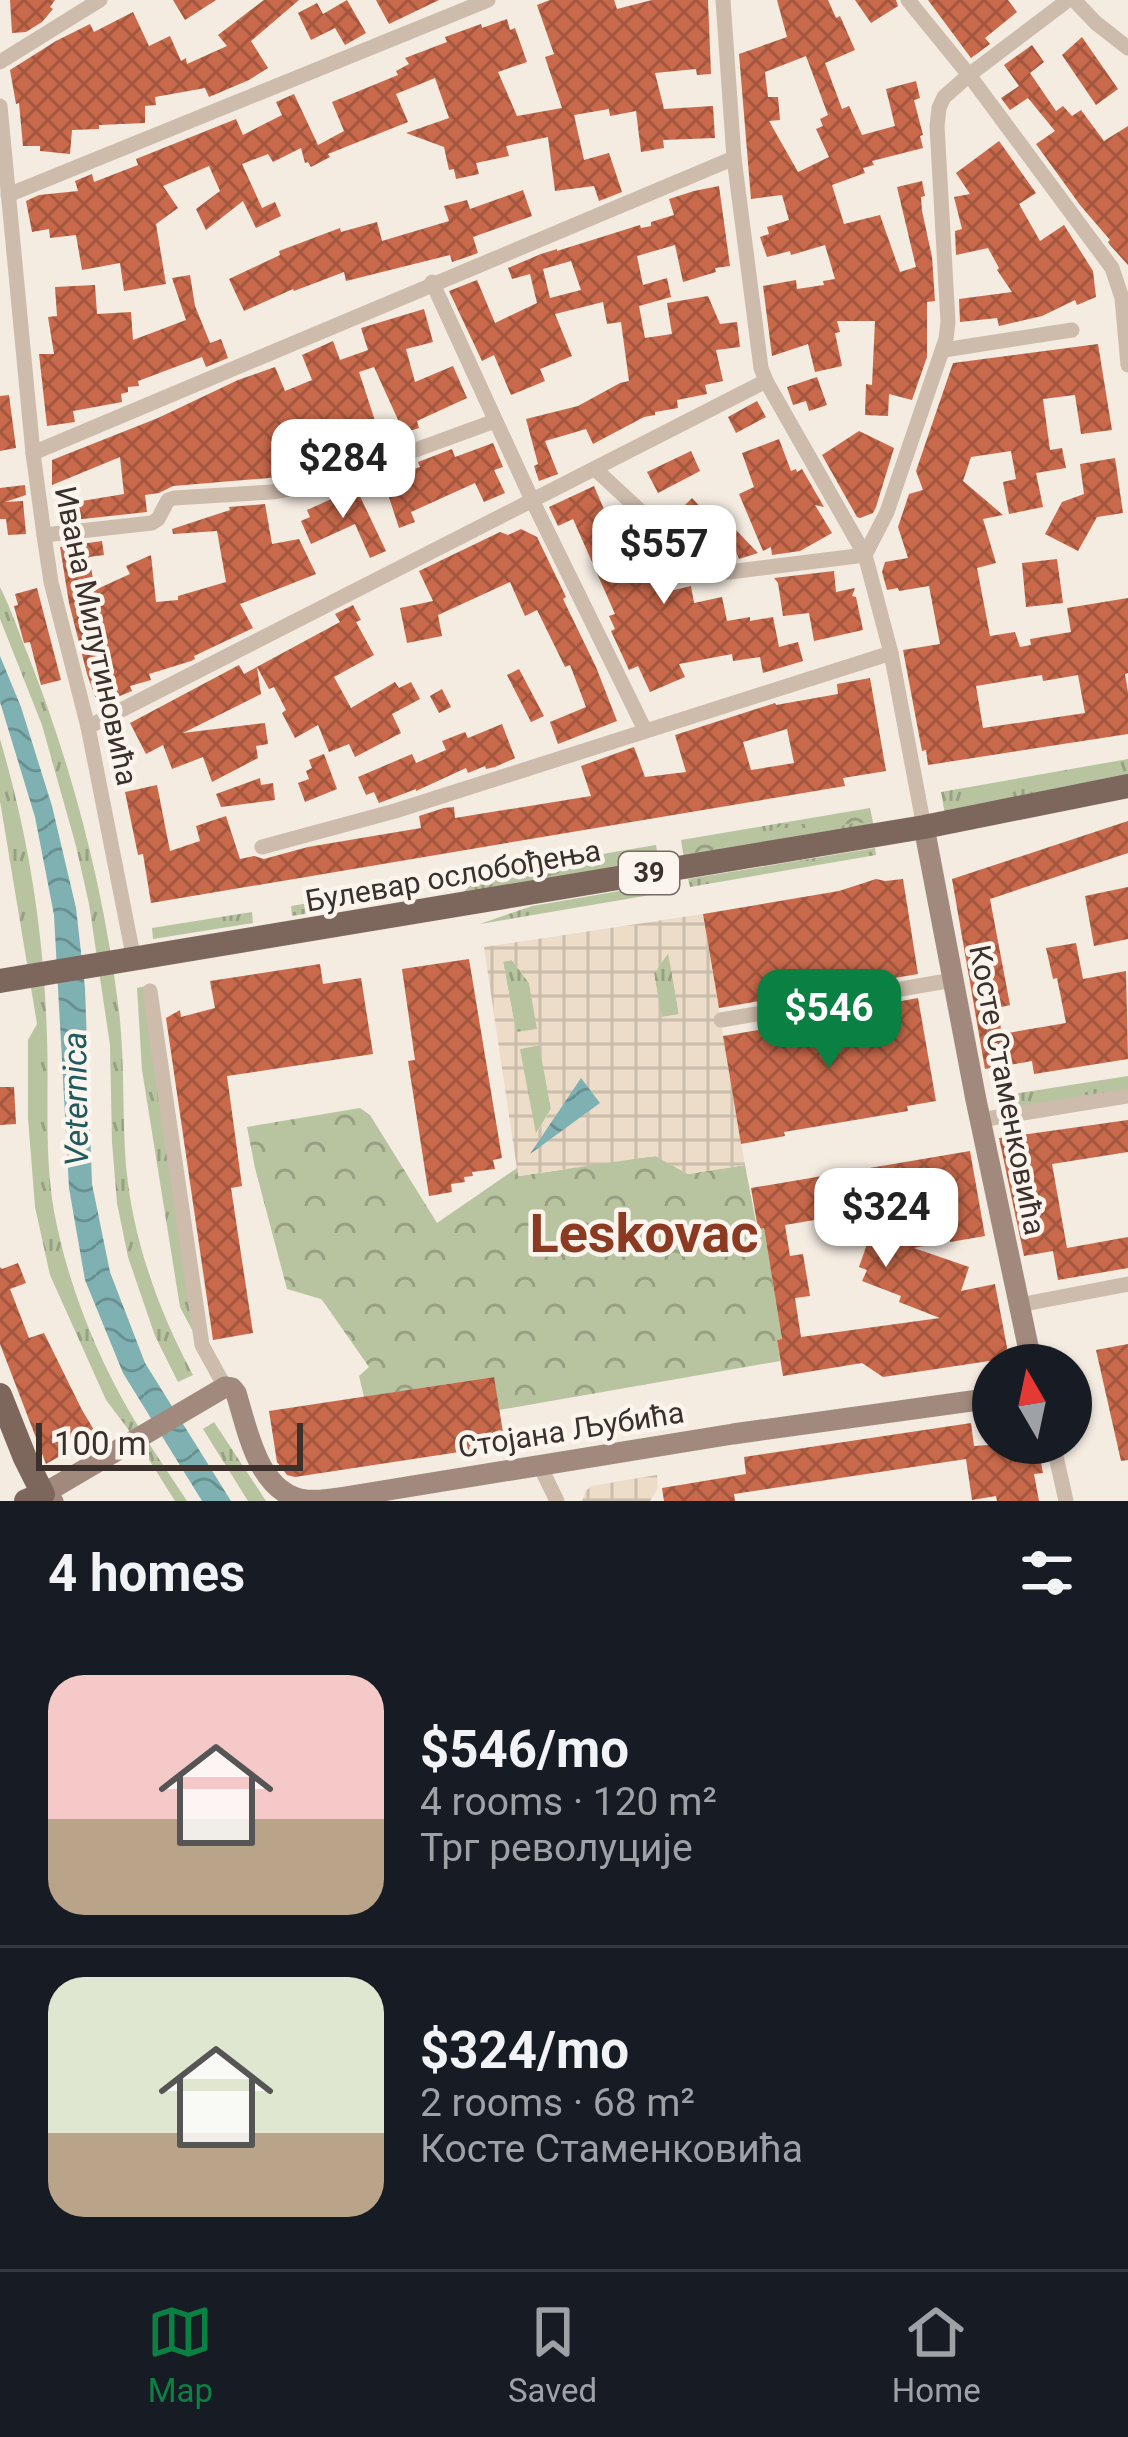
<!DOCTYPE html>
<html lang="en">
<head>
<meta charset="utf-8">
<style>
  body { margin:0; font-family:Roboto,sans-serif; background:#242831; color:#f1f3f6; height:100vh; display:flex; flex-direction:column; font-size:45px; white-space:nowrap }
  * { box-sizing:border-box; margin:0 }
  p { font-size:39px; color:#9ea1a6 }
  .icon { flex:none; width:66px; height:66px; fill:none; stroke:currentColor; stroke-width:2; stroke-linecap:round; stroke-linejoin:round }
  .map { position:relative; height:1501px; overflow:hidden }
  .panel { display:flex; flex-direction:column; background:#171b24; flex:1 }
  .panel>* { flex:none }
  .needle { width:78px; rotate:351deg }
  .buttons { position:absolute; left:972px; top:1344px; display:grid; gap:24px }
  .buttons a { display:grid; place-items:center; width:120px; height:120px; border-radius:50%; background:#171b24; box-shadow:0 3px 9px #0004; font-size:60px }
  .scale { position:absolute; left:36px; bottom:30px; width:267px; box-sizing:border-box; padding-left:12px; border:6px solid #3b302b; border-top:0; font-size:33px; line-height:42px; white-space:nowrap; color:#3b302b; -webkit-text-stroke:9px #fbf5ee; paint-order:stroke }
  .price { position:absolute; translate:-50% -102px; padding:0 27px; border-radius:24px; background:#fff; color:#222; font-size:39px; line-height:78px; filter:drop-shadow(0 3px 6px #0008) }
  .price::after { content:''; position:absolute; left:50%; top:72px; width:36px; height:27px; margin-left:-18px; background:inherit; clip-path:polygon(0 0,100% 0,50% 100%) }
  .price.on { background:#0b8043; color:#fff }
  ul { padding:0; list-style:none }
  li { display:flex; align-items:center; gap:36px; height:300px; padding:0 48px }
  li+li { border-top:3px solid #363941 }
  li span { display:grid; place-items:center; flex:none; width:336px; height:240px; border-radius:36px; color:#555 }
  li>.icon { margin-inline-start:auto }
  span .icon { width:144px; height:144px; fill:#fffc; stroke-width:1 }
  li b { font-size:51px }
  h2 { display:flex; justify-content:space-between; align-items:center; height:144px; padding:0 48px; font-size:51px }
  .tabs { display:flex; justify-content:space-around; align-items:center; height:168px; border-top:3px solid #363941; background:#171b24; font-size:33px; color:#9ea1a6 }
  .tabs a { display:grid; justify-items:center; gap:6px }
  .tabs .on { color:#0b8043 }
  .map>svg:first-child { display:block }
  .grass { fill:url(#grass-tufts) }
  .forest { fill:url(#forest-crowns) }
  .plaza { fill:url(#plaza-grid); fill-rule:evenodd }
  .water { fill:url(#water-waves) }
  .building { fill:url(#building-cross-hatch); fill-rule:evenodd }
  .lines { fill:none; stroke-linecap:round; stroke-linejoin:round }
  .street { stroke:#cdbbac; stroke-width:15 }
  .secondary { stroke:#a18a7d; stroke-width:21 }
  .primary { stroke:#7d675c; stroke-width:24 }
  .labels { text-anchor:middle; stroke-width:9; stroke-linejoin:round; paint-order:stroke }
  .shield { fill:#fbf5ee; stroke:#756b66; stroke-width:3 }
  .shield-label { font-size:27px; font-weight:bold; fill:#3b302b }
  .street-label { font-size:30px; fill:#3b302b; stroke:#fbf5ee }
  .water-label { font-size:33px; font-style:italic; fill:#1f5a5e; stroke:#fbf5ee }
  .town-label { font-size:54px; font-weight:bold; fill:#8c3b22; stroke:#fbf5ee }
</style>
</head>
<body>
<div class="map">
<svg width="1128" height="1501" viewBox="0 0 1128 1501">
  <defs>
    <pattern id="grass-tufts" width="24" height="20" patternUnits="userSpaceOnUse" patternTransform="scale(3)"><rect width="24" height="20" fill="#b8c4a0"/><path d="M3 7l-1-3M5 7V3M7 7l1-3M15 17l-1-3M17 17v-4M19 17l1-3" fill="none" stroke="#97a083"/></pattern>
    <pattern id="forest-crowns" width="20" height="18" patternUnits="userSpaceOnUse" patternTransform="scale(3)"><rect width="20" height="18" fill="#b8c4a0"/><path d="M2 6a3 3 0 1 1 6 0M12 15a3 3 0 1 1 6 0" fill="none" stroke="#97a083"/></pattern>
    <pattern id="plaza-grid" width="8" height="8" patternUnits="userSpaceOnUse" patternTransform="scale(3)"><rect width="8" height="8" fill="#ecdcc8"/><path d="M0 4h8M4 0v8" fill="none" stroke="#cbbdac"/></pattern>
    <pattern id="water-waves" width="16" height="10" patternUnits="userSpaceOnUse" patternTransform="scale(3)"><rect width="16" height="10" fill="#7fb0b2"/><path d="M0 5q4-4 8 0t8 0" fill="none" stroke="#699091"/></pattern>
    <pattern id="building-cross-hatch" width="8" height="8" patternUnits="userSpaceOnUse" patternTransform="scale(3)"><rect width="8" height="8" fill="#c8694b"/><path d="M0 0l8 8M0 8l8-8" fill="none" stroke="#a4573f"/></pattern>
  </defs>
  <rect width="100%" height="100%" fill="#f4ebe1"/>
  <!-- grass -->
  <g class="grass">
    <path d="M0 587C11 609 19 633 28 655 73 769 104 889 119 1011 125 1063 122 1114 126 1166 133 1240 158 1310 193 1375L178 1382 155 1336 128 1257 117 1203 112 1142 110 1045 89 904 76 846 42 725 0 619Z"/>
    <path d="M0 739C29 838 44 934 47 1037 49 1095 44 1154 54 1211 67 1282 96 1355 132 1416 149 1445 169 1473 187 1501H175L137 1441 106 1400 50 1275 35 1207 28 1118V1040L37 1024 0 801Z"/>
    <path d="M1128 759V778L945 815 941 792Z"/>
    <path d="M870 808 874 827 684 859 681 840Z"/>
    <path d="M656 845 659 863 458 897 483 874Z"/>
    <path d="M875 848 876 855 690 887 688 879Z"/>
    <path d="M660 884 662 893 480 924 532 906Z"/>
    <path d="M411 886 413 895 292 916 291 906Z"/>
    <path d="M252 912 253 923 153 939 152 928Z"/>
    <path d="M669 952 679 1015 661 1017 654 973Z"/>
    <path d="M512 960 529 983 538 1029 516 1033 503 961Z"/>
    <path d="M146 986 200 1345 180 1307 142 1070 137 988Z"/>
    <path d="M540 1045 551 1109 535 1135 519 1049Z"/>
    <path d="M1128 1076V1092L1015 1109 1012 1094Z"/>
    <path d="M214 1422 266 1501H248L203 1429Z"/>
  </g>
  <!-- forest -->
  <g class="forest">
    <path d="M846 814 869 817 870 822 845 824 839 829 810 835 783 836C771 847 753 843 739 839L732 848 692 853 689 849 690 844 698 840 717 839 729 833 768 832 785 824H809Z"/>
    <path d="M645 851 652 853 654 859 614 867 595 866 571 874 565 871 535 881H525L523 876 526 872 538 873 561 864 576 866 603 856 620 859 634 852Z"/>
    <path d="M360 1108 370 1115 437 1223 517 1168 519 1176 567 1169 571 1166 656 1156 688 1174 745 1165 757 1228H764L782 1339 777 1340 780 1361 499 1410 493 1377 364 1397 359 1376 369 1367 325 1304 321 1299 287 1289 255 1168 247 1127Z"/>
  </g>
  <!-- plaza -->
  <g class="plaza">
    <path d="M703 914 745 1165 688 1174 655 1156 518 1176 484 947ZM668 953 679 1014 662 1017 654 974ZM512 960 529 983 537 1029 516 1032 503 962ZM539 1045 551 1109 536 1134 520 1049Z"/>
    <path d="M657 1475 658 1488 650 1501H582L586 1491 591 1486Z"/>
  </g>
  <!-- water -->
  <g class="water">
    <path d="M0 656 21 707 52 806 76 908 85 988 92 1184 110 1272 145 1363 231 1501H202L123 1373 85 1280 69 1188 54 915 35 817 0 702Z"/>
    <path d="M581 1078 600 1103 530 1154Z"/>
  </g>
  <!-- building -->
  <g class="building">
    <path d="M10 0H55L50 7 53 9 42 22 26 32 12 33Z"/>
    <path d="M173 0H216L185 20Z"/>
    <path d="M264 0H299L251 41 268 68 249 80 209 97 205 88 155 97 156 105 145 106V123L99 125V129L72 130 70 154 40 151V146H23L19 103 16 104 10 70 56 41 90 24 94 32 133 12 149 46 170 36 181 61 186 58 187 64 227 46 218 35Z"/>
    <path d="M347 0 366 33 345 45 335 28 311 40 298 13 317 3 323 14Z"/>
    <path d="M376 0H439L389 24Z"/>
    <path d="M550 0H614L617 9 652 0H708L711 74 697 75 696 69 655 73 664 109 713 106 715 138 663 140 664 148 641 152 636 111 610 116 609 109 574 115 584 160 609 153 622 192 599 201 594 186 555 191 548 137 506 146 509 156 476 163 479 174 456 179 454 169 449 170 444 147 406 133 449 118 435 78 396 94 408 122 328 154 330 157 311 167 308 162 305 163 301 148 273 162 268 154 242 164 262 208 275 202 281 216 256 228 243 201 206 230 196 209 220 191 209 166 163 186 178 208 156 224 166 284 124 291 120 263 82 270 76 235 50 238 49 229 32 232 26 201 39 195 78 191 75 181 92 174 94 182 138 165 136 159 236 119 243 135 282 115 276 102 294 94 318 145 344 131 332 102 398 75 396 71 409 64 405 58 447 42 445 37 481 24 482 28 507 19 510 30 515 28 527 62 498 72 517 116 562 108 545 57 554 54 537 5Z"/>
    <path d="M777 0H828L836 18 840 16 855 50 825 63 842 109 849 106 862 135 895 126 886 89 916 81 920 98 914 100 923 135 920 136 923 148 872 161 874 165 863 168 865 173 832 185 844 224 880 215 900 272 916 267 897 187 922 181 925 196 921 197 922 211 932 257 935 301 927 302V357L912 400 889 394 888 416 865 415 866 384 872 385 875 321H837L840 332 835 333 842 366 815 372 808 344 772 356 763 286 796 280 797 289 824 285 823 281 835 279 825 245 791 255 790 251 767 257 760 237 769 234 767 227 789 220 782 195 751 199 739 54 787 37ZM806 56 828 115 820 119 823 126 816 129 829 157 798 172 769 121 780 120 778 97H768L765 72Z"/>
    <path d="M855 0H896L898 6 871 23Z"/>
    <path d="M928 0H1008L1017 12 985 38 990 44 971 58Z"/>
    <path d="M1082 37 1118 89 1096 105 1062 55Z"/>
    <path d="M1032 45 1044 62 1030 73 1056 111 1063 106 1072 116 1081 110 1104 141 1128 126V265L1110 245 1108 242 1110 240 1080 205 1036 144 1055 131 1028 98 1010 110 1001 98 1019 86 1004 65Z"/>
    <path d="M999 141 1036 193 1019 204 1040 241 1064 225 1093 271 1096 297 1077 305 1075 300 1042 316 999 326 997 318 960 322 959 299 1012 292 997 270 999 268 988 248 956 255 955 231 962 229 954 197 970 194 956 173Z"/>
    <path d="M719 186 730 266 715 268 716 272 683 282 675 245 637 256 643 285 667 278 671 297 639 306 645 338 672 334 667 303 708 296 720 324 737 322 740 347 716 350 723 381 705 385 707 394 677 400 678 408 655 412V415L644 417 593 444 586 429 545 441 558 474 539 481 534 466 538 464 526 419 578 406 620 383 629 381 621 322 607 324 603 302 555 314 572 356 540 369 545 381 511 395 494 355 482 361 449 291 477 280 495 323 537 303 530 274 512 279 508 268 541 254 557 249V251L640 225 641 228 651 226V222L674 215 669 199 694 191ZM571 261 581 290 550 298 543 269Z"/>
    <path d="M523 190 532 216 473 237 478 253 467 257 452 262 450 255 346 281 344 272 294 291 293 289 244 311 229 279 280 255 279 251 340 228 341 232 377 222 382 241 449 221 444 206 467 200 470 209Z"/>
    <path d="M190 275 195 306 210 343 221 339 228 358 206 367 202 357 138 381 139 386 128 387V392L121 394 122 402 73 411 75 422 47 426 39 354H54L48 317 57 316 55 287 95 285 97 314 131 312 133 340 186 320 172 278Z"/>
    <path d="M424 309 433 342 406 349 415 382 453 366 467 398 417 421 419 428 404 433 374 367 359 372 379 433 332 444 333 447 311 453 314 465 292 471 293 476 173 486 159 493 145 495 147 512 64 521 62 498H76V502L124 494 120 457 52 485V460L158 418 238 380 275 367 285 391 312 380 302 355 333 341 340 360 368 350 361 328Z"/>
    <path d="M1098 344 1112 430 1081 434 1075 395 1043 399 1050 450 1062 448 1066 468 1036 473 1043 507 1009 514 1003 482 1016 479 1011 451 971 457 963 481 1003 515 983 519 996 563 977 568 990 636 1015 632 1020 647 1031 645 1030 639 1071 632 1067 608 1128 598V673L1125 674 1128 692V734L928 765 926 750 922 751 903 650 940 644 929 586 899 591 898 588 887 590 882 572 885 562 908 558 898 527 909 494 923 490 916 471 953 363ZM1042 675 1043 681 1078 675 1085 713 983 728 976 686Z"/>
    <path d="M817 377 827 405 809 411 806 401 793 405 787 387Z"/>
    <path d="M9 395 16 448 0 451V396Z"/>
    <path d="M757 401 766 417 736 433 728 417Z"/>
    <path d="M859 431 894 448 876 507 873 513 860 518 857 517 822 455Z"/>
    <path d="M779 439 791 471 796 469 797 472 802 469 824 507 815 505 832 533 800 551 772 555 771 547 763 551 739 494 754 487 742 453Z"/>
    <path d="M493 443 503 467 494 470 505 493 484 502 475 483 411 512 415 522 399 528 383 479 420 467 418 462 452 449 455 457Z"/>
    <path d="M691 451 700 471 658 493 647 472Z"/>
    <path d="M1115 458 1123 513 1097 517 1078 551 1045 534 1062 502 1084 494 1080 464Z"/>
    <path d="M25 485 26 495 5 502 23 501 26 534 8 535 6 519H0V488Z"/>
    <path d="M594 486 624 556 650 544 674 590 691 586 694 603 722 597 727 621 750 617V621L773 617 779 647 798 642 803 661 763 673 760 657 733 661 732 654 679 664 685 677 650 692 638 666 629 670 611 631 615 629 609 616 615 614 573 519 558 526 549 507Z"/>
    <path d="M356 488 386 551 370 558 355 524 311 544 301 521 310 517 307 510Z"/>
    <path d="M692 498 707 514 714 507 758 553 739 559 724 524 698 548 673 524 681 517 677 513Z"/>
    <path d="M265 504 272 544 299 539 316 574 240 604 253 628 194 656 195 659 191 661 149 674 151 680 130 686 132 691 98 705 87 674 69 603 60 547 102 541 104 555 89 557 95 590 130 574 126 566 151 555 156 602 178 600V596L226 582 217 531 173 534 172 529 230 510 229 507Z"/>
    <path d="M521 529 537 537 566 597 563 599 596 667 617 721 558 744 550 722 586 707 570 665 565 667 537 610 525 616 510 582 438 615 442 636 407 643 400 608 433 601 419 571 500 532 508 535Z"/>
    <path d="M1057 559 1063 603 1026 607 1022 563Z"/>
    <path d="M834 571 836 592 855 588 852 596 856 597 863 630 814 641 809 613 783 616 778 583 774 578Z"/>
    <path d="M37 588 61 680 41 685 30 642 24 643 14 606 18 605 15 594Z"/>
    <path d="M353 605 361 620 356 622 374 655 334 677 351 708 395 682 399 688 411 682 420 699 392 714 401 733 355 757 349 744 329 752 318 725 295 738 282 713 286 710 274 687 269 689 257 667 261 694 183 733 265 723 268 744 256 746 258 758 212 782 203 757 172 769 163 745 146 754 130 723 239 665 244 674 340 622 335 614Z"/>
    <path d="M519 669 544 716 531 722 507 675Z"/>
    <path d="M870 678 886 771 843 778 845 786 151 903 143 854 138 855 125 792 157 785 170 851 200 841 196 826 226 816 240 859 254 856 264 859 308 847 421 828 419 816 444 808 454 807 455 818 591 796 581 766 634 747 645 777 686 772 675 735 775 703 776 705 838 694 837 684ZM787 729 794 763 751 770 743 742Z"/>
    <path d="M442 689 451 707 439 713 430 696Z"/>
    <path d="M502 724 515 758 495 767 486 769 485 766 468 773 466 768 416 791V789L379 803 374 792 366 795 358 777 412 754 416 763 446 750 442 741 465 732 468 738Z"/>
    <path d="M324 754 337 789 305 802 298 783 309 779 306 771 312 768 309 760Z"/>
    <path d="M260 778 261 785 273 783 275 800 221 807 216 794Z"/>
    <path d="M1128 821V853L990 899 1010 1005 997 1008 1002 1034 1066 1023 1057 978 1053 979 1046 948 1076 943 1083 979 1126 971 1128 1059 1034 1074 1032 1061 985 1069 952 879Z"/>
    <path d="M876 879 885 881 903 879 918 974 719 1008 703 914 839 891Z"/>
    <path d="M1128 887V939L1094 946 1085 896Z"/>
    <path d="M469 959 502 1158 493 1160 495 1169 472 1172 473 1176 464 1177 465 1182 451 1184 452 1192 429 1196 408 1061 415 1060 402 969Z"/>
    <path d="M320 964 323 984 361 978 373 1054 227 1076 242 1186 231 1188 253 1333 213 1340 166 1018 180 1010 181 1017 215 1008 210 981Z"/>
    <path d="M918 998 936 1101 907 1106 908 1111 784 1132 785 1136 741 1144 723 1036 869 1011V1007Z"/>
    <path d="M0 1087H14L16 1124 0 1125Z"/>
    <path d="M1128 1120V1152L1052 1164 1067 1248 1128 1237V1268L1058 1280 1053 1251 1024 1256 999 1138Z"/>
    <path d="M970 1151 985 1236 950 1242 941 1190 900 1197 904 1217 852 1225 850 1214 785 1225 790 1256 803 1254 810 1296 795 1298 801 1337 940 1318 899 1302 901 1296 862 1281 867 1270 859 1267 873 1227 924 1246 914 1248 969 1267 961 1291 995 1284 1009 1358 883 1377 862 1363 783 1376 777 1340 782 1339 764 1228 758 1229 751 1188Z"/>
    <path d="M18 1263 26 1283 10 1289 29 1338 44 1333 82 1410 97 1435 46 1464 0 1344V1267L2 1269Z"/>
    <path d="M1128 1344V1460L1121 1461 1096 1350Z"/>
    <path d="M494 1377 505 1445 295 1477 287 1475 277 1462 269 1411Z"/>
    <path d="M971 1423 974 1446 1019 1443 1020 1449 1038 1446 1043 1473 1034 1474 1039 1501H997L996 1496 972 1500 966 1459 734 1494 735 1501H664L662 1488 746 1474 744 1457Z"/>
  </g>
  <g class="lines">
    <!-- street -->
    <g class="street">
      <path d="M723 0 734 158 761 368 766 381 865 555 891 653 924 827"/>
      <path d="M908 0 969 75 1112 268 1122 298 1128 365"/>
      <path d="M1074 0 1096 23 1128 48"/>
      <path d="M0 62 100 0"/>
      <path d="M0 106 33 453 44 535 51 582 88 727 134 960"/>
      <path d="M8 195 488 0"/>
      <path d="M432 282 533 502 645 730"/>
      <path d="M944 350 1072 330"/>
      <path d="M33 453 734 158"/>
      <path d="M595 469 699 565 712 572H729L865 555"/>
      <path d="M44 535 152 523 158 519 168 500 174 498 272 492 325 483 495 421"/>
      <path d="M865 555 887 512 946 339 948 322 937 126 939 108 944 97 969 75 1068 0"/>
      <path d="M88 727 766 381"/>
      <path d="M262 847 395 811 891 653"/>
      <path d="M150 991 202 1345 225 1387"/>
      <path d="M721 1020 953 980"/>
      <path d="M980 1120 1128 1096"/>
      <path d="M1019 1305 1128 1284"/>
      <path d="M1053 1443 1066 1501"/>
      <path d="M540 1466 557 1501"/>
    </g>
    <!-- secondary -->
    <g class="secondary">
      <path d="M924 827 976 1100 1032 1365"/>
      <path d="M53 1501 43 1494 225 1387 232 1388 236 1393C248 1431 258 1494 306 1500 319 1501 333 1499 345 1497L733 1434 993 1398"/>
    </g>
    <!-- primary -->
    <g class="primary">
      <path d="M0 981 924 827 1128 786"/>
      <path d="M0 1395 25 1458 43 1494 26 1501"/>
    </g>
  </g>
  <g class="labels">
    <!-- shield labels -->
    <rect class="shield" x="619" y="852" width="60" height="42" rx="9"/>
    <g class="shield-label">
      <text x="649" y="882">39</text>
    </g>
    <!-- street labels -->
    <g class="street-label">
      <text transform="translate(96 636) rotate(78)" y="10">Ивана Милутиновића</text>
      <text transform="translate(453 876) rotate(-10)" y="10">Булевар ослобођења</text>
      <text transform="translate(1007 1090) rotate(79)" y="10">Косте Стаменковића</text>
      <text transform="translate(571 1430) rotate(-9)" y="10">Стојана Љубића</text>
    </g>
    <!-- water labels -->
    <g class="water-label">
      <text transform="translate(75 1099) rotate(-91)" y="12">Veternica</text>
    </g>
    <!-- town labels -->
    <g class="town-label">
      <text x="644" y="1252">Leskovac</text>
    </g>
  </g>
</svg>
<div class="buttons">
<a><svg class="needle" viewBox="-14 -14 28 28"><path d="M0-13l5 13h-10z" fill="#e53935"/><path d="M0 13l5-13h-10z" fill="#9ea1a6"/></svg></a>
</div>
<div class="scale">100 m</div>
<b class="price" style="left:343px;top:521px">$284</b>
<b class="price" style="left:664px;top:607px">$557</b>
<b class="price on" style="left:829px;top:1071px">$546</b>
<b class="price" style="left:886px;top:1270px">$324</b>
</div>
<section class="panel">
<h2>4 homes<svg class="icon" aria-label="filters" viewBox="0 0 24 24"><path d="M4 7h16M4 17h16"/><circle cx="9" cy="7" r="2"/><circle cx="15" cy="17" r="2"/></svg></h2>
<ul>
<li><span style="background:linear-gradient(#f6c9c9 60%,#b9a48a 0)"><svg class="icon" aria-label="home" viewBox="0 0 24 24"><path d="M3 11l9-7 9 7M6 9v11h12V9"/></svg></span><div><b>$546/mo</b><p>4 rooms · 120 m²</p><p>Трг револуције</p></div></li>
<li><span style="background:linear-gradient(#dfe7d0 65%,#b9a48a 0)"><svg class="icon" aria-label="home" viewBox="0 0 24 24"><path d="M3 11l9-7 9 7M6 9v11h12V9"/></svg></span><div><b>$324/mo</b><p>2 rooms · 68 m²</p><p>Косте Стаменковића</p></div></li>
</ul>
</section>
<nav class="tabs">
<a class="on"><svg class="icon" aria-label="map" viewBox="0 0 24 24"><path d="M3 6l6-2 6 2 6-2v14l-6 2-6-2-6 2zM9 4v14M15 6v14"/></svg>Map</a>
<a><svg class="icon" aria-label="saved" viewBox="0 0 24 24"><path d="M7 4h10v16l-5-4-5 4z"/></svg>Saved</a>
<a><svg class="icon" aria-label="home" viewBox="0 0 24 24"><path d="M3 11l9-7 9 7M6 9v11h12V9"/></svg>Home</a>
</nav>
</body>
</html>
